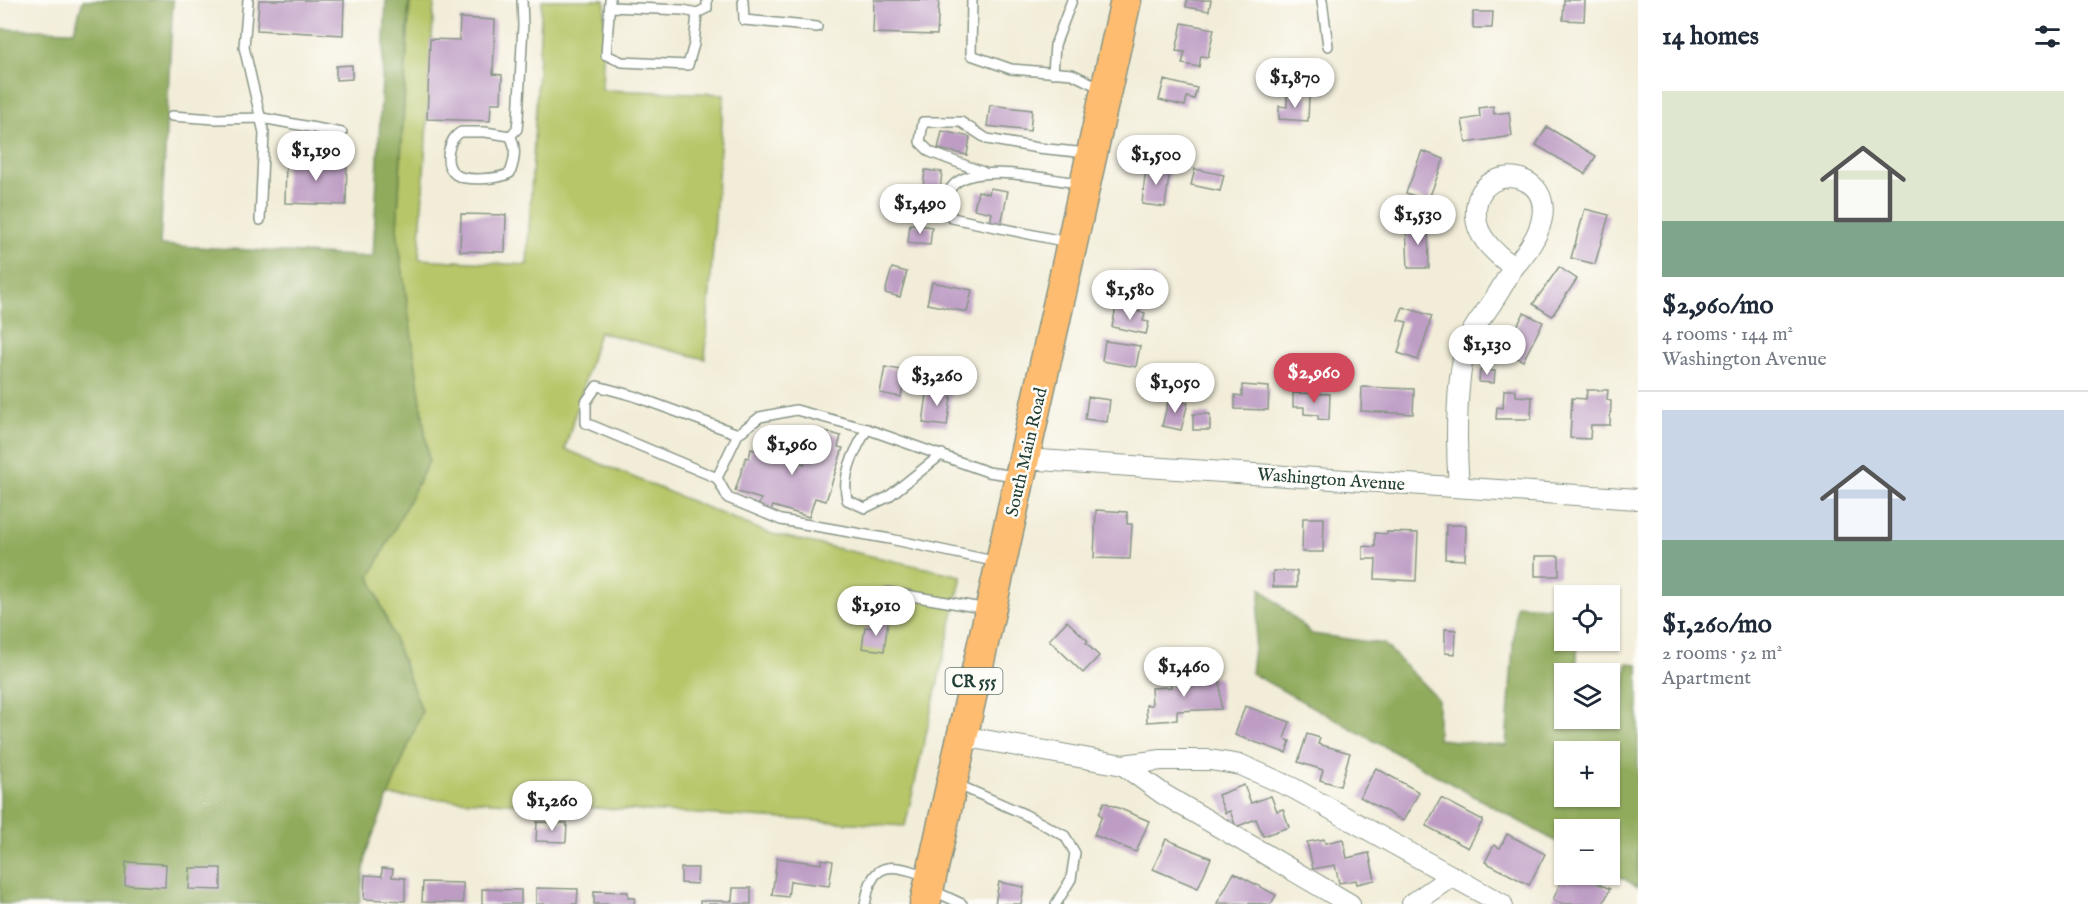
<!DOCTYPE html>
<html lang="en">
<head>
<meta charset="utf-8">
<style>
  body { margin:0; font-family:"IM FELL English",serif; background:#f6f6f7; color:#1f2937; height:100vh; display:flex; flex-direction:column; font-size:22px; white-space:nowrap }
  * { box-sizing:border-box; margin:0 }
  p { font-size:20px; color:#747a83 }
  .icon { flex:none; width:33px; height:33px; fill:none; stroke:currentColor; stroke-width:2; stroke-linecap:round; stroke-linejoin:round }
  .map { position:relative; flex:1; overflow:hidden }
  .panel { display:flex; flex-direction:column; background:#fff; width:450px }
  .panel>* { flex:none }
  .fabs { position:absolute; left:1554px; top:585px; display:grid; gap:12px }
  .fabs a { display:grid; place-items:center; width:66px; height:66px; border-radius:0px; background:#fff; box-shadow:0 2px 4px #0004; font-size:30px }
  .price { position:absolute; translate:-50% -51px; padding:0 14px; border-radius:21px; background:#fff; color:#222; font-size:20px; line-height:39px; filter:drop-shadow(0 2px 3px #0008) }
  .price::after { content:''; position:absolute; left:50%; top:36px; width:18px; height:14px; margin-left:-9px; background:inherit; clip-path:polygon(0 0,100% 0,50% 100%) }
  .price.selected { background:#d1495b; color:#fff }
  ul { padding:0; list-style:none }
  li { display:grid; align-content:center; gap:12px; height:318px; padding:0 24px }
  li+li { border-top:2px solid #e0e1e3 }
  li span { display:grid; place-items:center; height:186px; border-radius:0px; color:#555 }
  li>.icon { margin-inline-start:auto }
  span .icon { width:108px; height:108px; fill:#fffc; stroke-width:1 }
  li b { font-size:26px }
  h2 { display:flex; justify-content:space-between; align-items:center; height:72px; padding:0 24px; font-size:26px }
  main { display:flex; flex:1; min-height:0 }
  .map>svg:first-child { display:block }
  .green { fill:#b7c669; stroke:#6b824e; stroke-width:1.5 }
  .forest { fill:#91ab5d; stroke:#587448; stroke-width:1.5; fill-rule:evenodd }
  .building { fill:#be9dc5 }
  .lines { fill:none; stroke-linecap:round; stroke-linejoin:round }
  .service-casing { stroke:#889586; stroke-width:12 }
  .minor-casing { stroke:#889586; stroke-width:22 }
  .primary-casing { stroke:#889586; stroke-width:33 }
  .service { stroke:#fff; stroke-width:9 }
  .minor { stroke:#fff; stroke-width:20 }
  .primary { stroke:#fdbc6f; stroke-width:30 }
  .labels { text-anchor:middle; stroke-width:5; stroke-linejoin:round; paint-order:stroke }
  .shield { fill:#fdfcf7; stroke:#62766e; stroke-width:1.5 }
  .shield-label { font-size:16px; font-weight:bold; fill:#1f3d34 }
  .street-label { font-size:18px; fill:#1f3d34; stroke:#fdfcf7 }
</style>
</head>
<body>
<main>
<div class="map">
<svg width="1638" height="904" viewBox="0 0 1638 904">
  <rect width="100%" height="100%" fill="#fdfcf7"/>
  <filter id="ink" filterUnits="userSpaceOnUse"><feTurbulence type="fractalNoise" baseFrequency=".0167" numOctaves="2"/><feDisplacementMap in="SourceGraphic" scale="12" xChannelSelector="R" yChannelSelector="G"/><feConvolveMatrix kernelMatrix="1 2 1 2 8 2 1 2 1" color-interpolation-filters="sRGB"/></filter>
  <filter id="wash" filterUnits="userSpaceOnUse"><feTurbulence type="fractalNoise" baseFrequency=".008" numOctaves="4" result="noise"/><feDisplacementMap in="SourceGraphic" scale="24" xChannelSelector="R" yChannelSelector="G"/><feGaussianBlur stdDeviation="1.35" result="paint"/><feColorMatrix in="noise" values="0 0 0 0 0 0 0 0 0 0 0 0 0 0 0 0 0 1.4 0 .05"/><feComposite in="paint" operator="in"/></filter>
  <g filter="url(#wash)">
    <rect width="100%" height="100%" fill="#f2edd8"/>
    <!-- green -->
    <path class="green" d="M542 0H605L602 90 724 94 705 359 599 332 565 449 768 533 962 576 905 826 388 796 422 711 370 577 429 461 397 230 410 2 434 3 419 259 527 265Z"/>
    <!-- forest -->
    <g class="forest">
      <path d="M83 0H173L160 245 373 257 386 0H409L397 230 429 461 370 577 422 711 367 850 359 904H0V29L74 31Z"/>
      <path d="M1261 588 1312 634 1384 644 1438 699V739L1506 746 1516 605 1564 608V640L1578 641 1576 673 1564 674V718H1610V709L1624 710 1627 663 1638 664V887L1610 871V830H1564V846L1251 673ZM1564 752H1610V796H1564Z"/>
    </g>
    <g id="blocks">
      <!-- building -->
      <g class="building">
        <path d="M259 0H344L343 35 257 30Z"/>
        <path d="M874 0H939L937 35 873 33Z"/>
        <path d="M1187 0H1211L1209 11 1186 7Z"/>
        <path d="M1564 0H1585L1584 21 1563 20Z"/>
        <path d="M1473 12H1493L1492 28H1473Z"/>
        <path d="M460 18 495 20 493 74 502 75 501 103H491L490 121 427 119 430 39 459 40Z"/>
        <path d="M1182 23 1214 29 1208 57 1201 56 1199 67 1182 64 1185 52 1176 51Z"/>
        <path d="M352 65V79L336 80V66Z"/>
        <path d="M1164 80 1197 88 1194 99 1187 97 1185 106 1159 100Z"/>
        <path d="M1287 95 1309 96 1308 121 1279 119V106L1287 107Z"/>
        <path d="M990 105 1032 110 1030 131 987 126Z"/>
        <path d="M1493 106 1494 114 1509 112 1512 136 1466 143 1462 120 1480 117 1479 108Z"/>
        <path d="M1547 127 1596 156 1585 174 1536 145Z"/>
        <path d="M942 131 970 137 967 155 938 149Z"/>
        <path d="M1422 151 1444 159 1428 201 1406 193Z"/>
        <path d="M286 159 347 161 346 205 285 203Z"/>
        <path d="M1146 166 1170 169 1165 207 1142 204Z"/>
        <path d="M1195 169 1224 175 1220 191 1191 185Z"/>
        <path d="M925 170 942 172 940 190 923 188Z"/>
        <path d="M990 188 1008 191 1001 225 990 223 992 213 974 209 978 191 989 194Z"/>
        <path d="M1585 209 1609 215 1595 264 1571 258Z"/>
        <path d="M461 214 506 215 505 252 460 251Z"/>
        <path d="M910 224 932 227 930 245 908 243Z"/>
        <path d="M1428 224 1429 268H1408L1406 225Z"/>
        <path d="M1559 267 1577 279 1552 316 1533 304Z"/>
        <path d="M892 268 907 272 900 297 885 293Z"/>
        <path d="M1120 272 1155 276 1152 297 1118 293Z"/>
        <path d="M932 282 972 290 967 312 927 304Z"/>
        <path d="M1116 307 1145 313 1143 321 1149 322 1146 334 1112 327Z"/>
        <path d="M1403 307 1432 316 1418 360 1398 353 1407 322 1398 320Z"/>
        <path d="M1524 313 1543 322 1523 361 1504 351Z"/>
        <path d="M1105 341 1140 346 1136 367 1102 361Z"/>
        <path d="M885 367 906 371 901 397 880 393Z"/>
        <path d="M1480 370 1495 371 1494 383 1479 382Z"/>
        <path d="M1242 385 1269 387 1268 410 1235 409V395L1242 396Z"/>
        <path d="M928 387 952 391 947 426 923 423Z"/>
        <path d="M1362 387 1414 389 1413 414 1361 411Z"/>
        <path d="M1504 390H1516V396L1532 397 1531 419H1496L1497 407 1503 408Z"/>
        <path d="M1587 390H1608L1607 400 1611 401 1610 425H1591L1590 439 1570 438 1572 398 1586 399Z"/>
        <path d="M1293 393 1330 394 1329 420 1318 419V415L1304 414V407H1293Z"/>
        <path d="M1088 397 1110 400 1107 422 1085 419Z"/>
        <path d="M1169 398 1188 403 1181 430 1162 426Z"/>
        <rect x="1193" y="414" width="17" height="16"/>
        <path d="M815 428 841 436 838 447 843 448 826 501 815 498 809 517 773 506 770 513 757 509 761 499 735 491 746 457 749 458 751 449 804 464Z"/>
        <path d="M1096 510 1127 512V524H1132L1130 559 1094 558Z"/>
        <path d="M1303 518H1324L1323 552H1302Z"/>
        <path d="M1446 525H1466L1465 560 1445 559Z"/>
        <path d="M1387 532 1418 533 1416 581 1375 579 1376 559H1363V546L1375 547V533L1387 534Z"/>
        <rect x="1535" y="556" width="24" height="20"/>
        <rect x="1273" y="571" width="24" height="16"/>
        <path d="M877 620 888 621 884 651 862 648 865 627 876 628Z"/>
        <path d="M1067 621 1088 641 1086 643 1099 656 1083 673 1049 640Z"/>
        <path d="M1445 629 1456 630 1455 654 1445 653Z"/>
        <path d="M1220 677 1221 709 1177 711V720L1147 722 1146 705H1152L1151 688 1171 687 1170 679Z"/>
        <path d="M1245 706 1290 722 1284 739 1290 741 1286 753 1235 735Z"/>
        <path d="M1307 734 1320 738 1318 744 1350 753 1340 786 1320 780 1323 770 1298 762Z"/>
        <path d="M1376 768 1419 792 1403 821 1360 797Z"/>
        <path d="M1244 785 1251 803 1271 796 1277 811 1283 809 1289 827 1263 836 1256 819 1236 827 1230 811 1225 813 1218 795Z"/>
        <path d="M1441 798 1483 820 1468 848 1426 826Z"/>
        <path d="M1104 802 1149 821 1136 852 1094 835 1102 816 1099 814Z"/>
        <path d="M537 822 567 823 566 842 536 841Z"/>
        <path d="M1507 834 1545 854 1529 885 1485 862 1494 845 1500 848Z"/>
        <path d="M1166 839 1211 858 1198 888 1153 869Z"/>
        <path d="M1324 839 1325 843 1343 839 1347 858 1369 853 1375 880 1357 884 1356 880 1339 883 1335 865 1313 869 1307 842Z"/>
        <path d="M777 858 821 864 822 859 833 861 829 886 790 881 788 897 772 895Z"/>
        <path d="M126 862 166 864 165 887 125 885Z"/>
        <path d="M190 868H221V890L189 889Z"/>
        <path d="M382 868 393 869 392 877 405 878V901L364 899 365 875 382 876Z"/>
        <path d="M681 868H698L697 884 681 883Z"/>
        <path d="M1234 873 1276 895 1271 904 1217 903Z"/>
        <path d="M1564 874H1576L1610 889 1603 904H1563L1553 900Z"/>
        <path d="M423 882 463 883V903L422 902Z"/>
        <path d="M999 882 1024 887 1021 904H995Z"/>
        <path d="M536 888 578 889 577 904H536Z"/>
        <path d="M733 888H751V904H700V901H732Z"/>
        <path d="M482 889 521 890V904H482Z"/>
        <path d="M594 891 628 892V898H635L634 904H594Z"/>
      </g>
    </g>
  </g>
  <g filter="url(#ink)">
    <use href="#blocks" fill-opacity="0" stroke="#889586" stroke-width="1.5"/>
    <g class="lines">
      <!-- service casing -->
      <g class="service-casing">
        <g id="service">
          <path d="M248 0 244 47 264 133 260 220"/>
          <path d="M743 0 744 20 817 27"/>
          <path d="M972 0 971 55 1011 69 1072 74 1101 88"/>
          <path d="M1322 0 1328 46"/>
          <path d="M610 7 683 10 697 13 694 44 688 65 622 62 606 55 610 0"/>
          <path d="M697 13 707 8V0"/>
          <path d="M1053 73 1055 45 1072 0"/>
          <path d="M172 116 215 119 262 118 342 133"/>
          <path d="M461 132H485L510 136C517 147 515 160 510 173 500 179 465 182 455 174 442 163 449 138 461 132Z"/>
          <path d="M510 136 517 129 518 119 523 25 522 0"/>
          <path d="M983 172 930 152 920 142 923 122H961L987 139 1038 148 1087 153"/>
          <path d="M1067 242 952 218 946 201C948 197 949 192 951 188 971 160 1052 180 1083 184"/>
          <path d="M867 429C855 451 841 474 847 500L865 508 888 497 942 454"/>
          <path d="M717 478 738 434"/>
          <path d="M998 562 890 539 781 520 728 498 717 478 586 423V402L597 386 634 396 738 434 760 417 796 410 867 429 988 472 1015 476"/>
          <path d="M888 592 988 609"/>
          <path d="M956 784 1024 814 1065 836 1075 853 1071 879 1056 904"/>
          <path d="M934 891 962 904"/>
          <path d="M865 904C867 897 868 887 872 880 883 858 910 871 928 876"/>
        </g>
      </g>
      <!-- minor casing -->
      <g class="minor-casing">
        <g id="minor">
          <path d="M1024 459 1638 499"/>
          <path d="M1459 487C1456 449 1454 365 1472 332 1478 321 1487 311 1493 301 1500 291 1506 280 1512 269 1600 173 1471 147 1476 217 1477 238 1498 256 1514 267"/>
          <path d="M962 736 1123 765 1161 760H1210L1241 765 1293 788 1502 904"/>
          <path d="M1123 765 1163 794 1350 904"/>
          <path d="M1412 904 1452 876"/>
        </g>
      </g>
      <!-- primary casing -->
      <g class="primary-casing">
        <path id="primary" d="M925 904 1126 0"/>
      </g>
      <!-- service -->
      <use href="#service" class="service"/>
      <!-- minor -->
      <use href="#minor" class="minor"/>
      <!-- primary -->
      <use href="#primary" class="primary"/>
    </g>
  </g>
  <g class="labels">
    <!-- shield labels -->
    <rect class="shield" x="945.5" y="668" width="57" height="26" rx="4.5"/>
    <g class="shield-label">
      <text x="974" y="687">CR 555</text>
    </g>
    <!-- street labels -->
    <g class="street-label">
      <text transform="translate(1026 452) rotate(-77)" y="6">South Main Road</text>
      <text transform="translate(1331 479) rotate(4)" y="6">Washington Avenue</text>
    </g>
  </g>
</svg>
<div class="fabs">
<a><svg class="icon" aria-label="locate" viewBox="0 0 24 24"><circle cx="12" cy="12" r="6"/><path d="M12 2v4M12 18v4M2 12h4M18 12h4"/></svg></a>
<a><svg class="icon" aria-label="layers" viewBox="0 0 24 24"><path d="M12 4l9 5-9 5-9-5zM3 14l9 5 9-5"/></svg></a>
<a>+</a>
<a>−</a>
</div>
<b class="price" style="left:1295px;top:109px">$1,870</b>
<b class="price" style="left:316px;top:182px">$1,190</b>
<b class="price" style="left:1156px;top:186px">$1,500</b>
<b class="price" style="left:920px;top:235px">$1,490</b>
<b class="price" style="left:1418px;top:246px">$1,530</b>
<b class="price" style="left:1130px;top:321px">$1,580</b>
<b class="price" style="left:1487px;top:376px">$1,130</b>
<b class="price selected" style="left:1314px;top:404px">$2,960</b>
<b class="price" style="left:937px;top:407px">$3,260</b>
<b class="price" style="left:1175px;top:414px">$1,050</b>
<b class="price" style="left:792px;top:476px">$1,960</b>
<b class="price" style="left:876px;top:637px">$1,910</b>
<b class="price" style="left:1184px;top:698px">$1,460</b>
<b class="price" style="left:552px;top:832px">$1,260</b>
</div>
<section class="panel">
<h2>14 homes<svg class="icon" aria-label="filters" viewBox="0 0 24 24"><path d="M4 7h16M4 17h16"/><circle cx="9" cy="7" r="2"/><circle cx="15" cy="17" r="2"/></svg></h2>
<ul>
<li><span style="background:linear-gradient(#dfe7d0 70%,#7fa58c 0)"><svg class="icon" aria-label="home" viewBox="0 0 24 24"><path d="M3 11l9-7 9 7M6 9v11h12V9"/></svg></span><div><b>$2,960/mo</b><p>4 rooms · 144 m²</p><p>Washington Avenue</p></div></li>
<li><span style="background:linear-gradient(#c9d6e8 70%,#7fa58c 0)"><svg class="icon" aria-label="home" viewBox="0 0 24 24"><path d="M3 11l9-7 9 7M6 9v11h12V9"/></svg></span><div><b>$1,260/mo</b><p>2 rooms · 52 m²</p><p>Apartment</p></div></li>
</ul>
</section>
</main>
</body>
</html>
